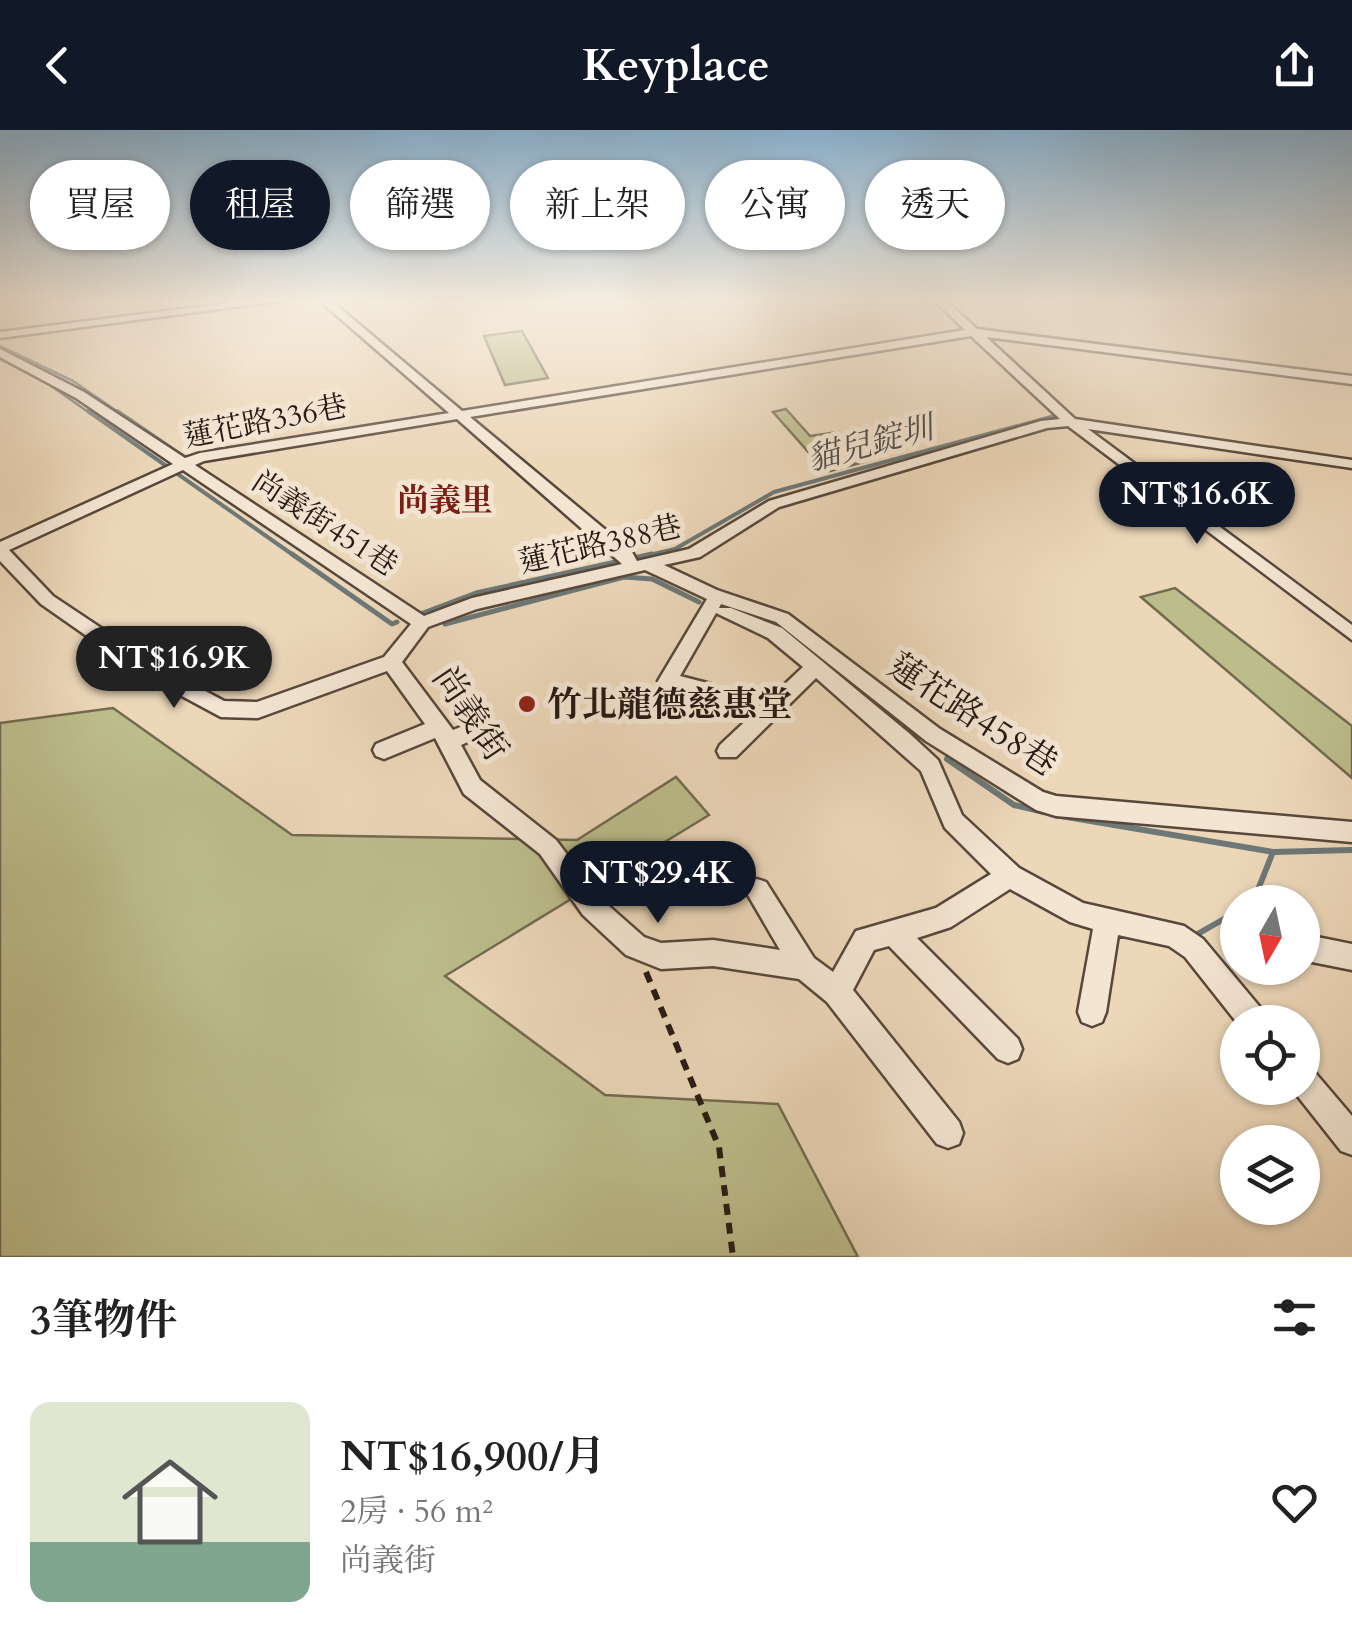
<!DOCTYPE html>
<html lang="zh-TW">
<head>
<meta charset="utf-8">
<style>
  body { margin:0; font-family:Cardo,"Noto Serif TC",serif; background:#f2f2f2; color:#222; height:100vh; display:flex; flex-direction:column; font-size:38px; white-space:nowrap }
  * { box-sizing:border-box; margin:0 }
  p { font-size:32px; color:#767676 }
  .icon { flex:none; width:55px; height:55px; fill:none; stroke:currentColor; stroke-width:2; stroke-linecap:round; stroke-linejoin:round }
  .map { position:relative; height:1127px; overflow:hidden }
  .drawer { display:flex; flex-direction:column; background:#fff; flex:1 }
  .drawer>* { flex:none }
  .guide { position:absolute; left:30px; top:30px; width:1292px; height:90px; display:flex; gap:20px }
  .needle { width:65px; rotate:189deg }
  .controls { position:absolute; left:1220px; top:755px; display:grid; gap:20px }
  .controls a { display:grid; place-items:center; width:100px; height:100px; border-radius:50%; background:#fff; box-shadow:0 2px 8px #0004; font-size:50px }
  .price { position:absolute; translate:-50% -85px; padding:0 22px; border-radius:35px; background:#111827; color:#fff; font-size:32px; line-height:65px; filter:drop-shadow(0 2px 5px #0008) }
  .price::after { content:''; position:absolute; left:50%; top:60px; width:30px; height:22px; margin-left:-15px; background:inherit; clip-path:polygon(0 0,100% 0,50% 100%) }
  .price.current { background:#222; color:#fff }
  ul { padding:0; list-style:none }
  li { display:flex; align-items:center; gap:30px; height:250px; padding:0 30px }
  li span { display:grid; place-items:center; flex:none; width:280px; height:200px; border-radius:20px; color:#555 }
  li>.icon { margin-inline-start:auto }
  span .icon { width:120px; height:120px; fill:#fffc; stroke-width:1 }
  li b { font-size:42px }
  h2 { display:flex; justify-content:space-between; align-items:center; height:120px; padding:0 30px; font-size:42px }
  .pill { padding:0 35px; border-radius:45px; background:#fff; box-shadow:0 2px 8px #0004; font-size:35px; line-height:90px }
  .pill.current { background:#111827; color:#fff }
  header { display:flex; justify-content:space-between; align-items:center; height:130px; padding:0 30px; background:#111827; color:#fff; font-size:45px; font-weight:700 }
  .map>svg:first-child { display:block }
  .green { fill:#bdbd8c; stroke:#726b50; stroke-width:2.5 }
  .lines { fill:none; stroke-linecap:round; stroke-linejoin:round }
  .stream-far3 { stroke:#6d7877; stroke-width:2.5 }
  .stream-far2 { stroke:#6d7877; stroke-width:4 }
  .stream-far1 { stroke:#6d7877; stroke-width:5 }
  .stream { stroke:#6d7877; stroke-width:6 }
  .minor-casing { stroke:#58483c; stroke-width:5 }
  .path { stroke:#261913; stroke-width:6; stroke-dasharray:11 8; stroke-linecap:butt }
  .minor { fill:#f3e5d2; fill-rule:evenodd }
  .poi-dot { fill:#8f2418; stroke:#f3e5d2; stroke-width:4 }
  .labels { text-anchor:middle; stroke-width:10; stroke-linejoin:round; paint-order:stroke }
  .far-street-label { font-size:30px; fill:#261913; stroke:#f3e5d2 }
  .far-water-label { font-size:32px; font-style:italic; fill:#50504d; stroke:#f3e5d2 }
  .far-quarter-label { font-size:32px; font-weight:bold; fill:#7a1f14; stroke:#f3e5d2 }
  .poi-label { font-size:35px; font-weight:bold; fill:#261913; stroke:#f3e5d2; text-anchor:start }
  .street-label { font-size:35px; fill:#261913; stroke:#f3e5d2 }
</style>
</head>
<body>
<header><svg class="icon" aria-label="back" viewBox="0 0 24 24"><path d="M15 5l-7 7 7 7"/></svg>Keyplace<svg class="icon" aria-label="share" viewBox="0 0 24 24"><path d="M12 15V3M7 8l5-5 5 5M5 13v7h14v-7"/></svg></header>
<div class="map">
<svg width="1352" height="1127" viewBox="0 0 1352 1127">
  <rect width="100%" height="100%" fill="#ecd7b9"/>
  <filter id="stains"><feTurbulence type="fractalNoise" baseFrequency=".002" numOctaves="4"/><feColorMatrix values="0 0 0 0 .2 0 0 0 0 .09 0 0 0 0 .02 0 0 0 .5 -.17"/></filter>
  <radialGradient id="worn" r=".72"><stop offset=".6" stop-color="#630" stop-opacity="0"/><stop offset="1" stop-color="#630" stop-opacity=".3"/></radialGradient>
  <!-- green -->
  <g class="green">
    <path d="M522 201 548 248 505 255 484 206Z"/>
    <path d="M786 279 810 306 838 302 867 331 826 342 773 282Z"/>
    <path d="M1175 458 1352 596V648L1141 467Z"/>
    <path d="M113 578 292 705 577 710 676 647 709 685 445 846 605 965 778 974 858 1127H0V593Z"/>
  </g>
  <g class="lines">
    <!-- stream-far3 -->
    <g class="stream-far3">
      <path d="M0 216 73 251 121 284"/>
      <path d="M0 229 47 253 91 284"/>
    </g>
    <!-- stream-far2 -->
    <g class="stream-far2">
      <path d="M88 281 296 427"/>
      <path d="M117 281 187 329"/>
      <path d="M191 333 333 427"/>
      <path d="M641 427 675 419 774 362 1051 287 1295 322"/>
    </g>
    <!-- stream-far1 -->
    <g class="stream-far1">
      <path d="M292 424 392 494 397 492"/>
      <path d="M329 424 343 433"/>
      <path d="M418 485 476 463 652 424"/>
      <path d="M445 494 624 447 652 449 699 472"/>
      <path d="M900 595 915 608"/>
    </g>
    <!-- stream -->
    <g class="stream">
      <path d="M912 605 917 609"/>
      <path d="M947 629 1014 675 1044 682"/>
      <path d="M1055 685 1273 722"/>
      <path d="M1253 772 1273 722 1352 720"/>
      <path d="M1194 806 1238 781"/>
    </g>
    <!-- minor casing -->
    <g class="minor-casing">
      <g id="minor">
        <path d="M255 170H287L0 208V202Z"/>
        <path d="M319 170H330L462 281 965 200 934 170H945L977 199 1352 246V254L986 207 1075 289 1352 330V338L1088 299 1352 495V510L1068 296 1047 298 779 377 700 427 664 435 717 460 788 484 940 599 1043 662 1056 666 1352 692V712L1056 686 1036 680 926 611 776 492 721 474 719 478H731L782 498 910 604 938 630 962 685 1019 738 1083 773 1184 796 1203 809 1264 882 1268 892 1238 894 1185 827 1169 816 1118 805 1106 882 1102 892 1092 896 1082 892 1078 882 1093 799 1070 792 1010 759 951 797 917 808 1018 909 1022 919 1018 929 1008 933 998 929 889 816 874 820 853 860 959 992 963 1003 959 1014 948 1018 937 1014 827 872 799 849 713 836 661 839 626 825 583 785 540 724 464 664 435 608 384 629 376 626 373 620 376 614 425 594 387 541 258 588 221 587 141 544 41 474 0 431V412L173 334 76 268 0 227V219L84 262 185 328 200 323 449 283ZM971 206 1060 289 1041 291 769 371 689 419 637 431 632 422 470 287ZM457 289 622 434 472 468 424 486 195 335 204 331ZM183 340 411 494 384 527 257 572 224 571 155 534 53 466 9 420ZM645 440 707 469 658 551 661 556 704 566 711 564 714 559 711 554 680 546 716 483 768 508 803 537 720 615 717 621 720 627H736L816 548 921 641 945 698 991 744 936 778 856 801 833 842 814 828 766 752 757 749 748 752 745 760 780 820 713 810 661 813 644 807 601 769 556 710 480 650 461 615 490 602 493 596 490 590 483 588 453 600 402 532 428 497 477 479Z"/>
        <path d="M1302 804 1352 814V840L1302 830Z"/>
        <path d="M1302 934 1312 939 1352 986V1025L1341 1021 1292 959 1302 958Z"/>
      </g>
    </g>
    <!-- path -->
    <path class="path" d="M646 842 719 1017 733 1127"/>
    <!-- minor -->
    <use href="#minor" class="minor"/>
  </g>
  <!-- sky -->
  <linearGradient id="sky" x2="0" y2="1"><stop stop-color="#8ab5d5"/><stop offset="0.52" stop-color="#f6ede0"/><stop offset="1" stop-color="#f6ede0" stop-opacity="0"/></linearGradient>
  <rect width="1352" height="328" fill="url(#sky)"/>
  <!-- markers -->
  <circle class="poi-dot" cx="527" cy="574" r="10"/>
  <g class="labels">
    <!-- far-street labels -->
    <g class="far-street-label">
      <text transform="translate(265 291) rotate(-11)" y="10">蓮花路336巷</text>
      <text transform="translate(325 393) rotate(33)" y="10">尚義街451巷</text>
      <text transform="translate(600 414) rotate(-13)" y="10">蓮花路388巷</text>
    </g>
    <!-- far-water labels -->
    <g class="far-water-label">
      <text transform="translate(870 313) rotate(-15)" y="11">貓兒錠圳</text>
    </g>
    <!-- far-quarter labels -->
    <g class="far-quarter-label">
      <text x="445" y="381">尚義里</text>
    </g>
    <!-- poi labels -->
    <g class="poi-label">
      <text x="547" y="586">竹北龍德慈惠堂</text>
    </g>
    <!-- street labels -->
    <g class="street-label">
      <text transform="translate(471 583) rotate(56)" y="12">尚義街</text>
      <text transform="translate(973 584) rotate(33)" y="12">蓮花路458巷</text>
    </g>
  </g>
  <rect width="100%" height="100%" filter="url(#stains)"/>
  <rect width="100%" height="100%" fill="url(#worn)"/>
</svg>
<div class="controls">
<a><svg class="needle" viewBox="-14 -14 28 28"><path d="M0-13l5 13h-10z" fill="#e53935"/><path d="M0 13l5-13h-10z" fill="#767676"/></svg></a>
<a><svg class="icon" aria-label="locate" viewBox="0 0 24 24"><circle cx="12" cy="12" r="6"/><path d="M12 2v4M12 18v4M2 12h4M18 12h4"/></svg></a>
<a><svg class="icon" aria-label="layers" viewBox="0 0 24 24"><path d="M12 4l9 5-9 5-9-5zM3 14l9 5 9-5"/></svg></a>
</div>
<b class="price" style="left:1197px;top:417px">NT$16.6K</b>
<b class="price current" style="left:174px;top:581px">NT$16.9K</b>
<b class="price" style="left:658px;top:796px">NT$29.4K</b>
<div class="guide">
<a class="pill">買屋</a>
<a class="pill current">租屋</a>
<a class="pill">篩選</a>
<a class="pill">新上架</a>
<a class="pill">公寓</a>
<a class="pill">透天</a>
</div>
</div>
<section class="drawer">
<h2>3筆物件<svg class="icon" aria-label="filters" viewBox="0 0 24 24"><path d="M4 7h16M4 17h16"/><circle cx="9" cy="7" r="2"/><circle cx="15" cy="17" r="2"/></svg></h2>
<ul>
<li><span style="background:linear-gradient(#dfe7d0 70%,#7fa58c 0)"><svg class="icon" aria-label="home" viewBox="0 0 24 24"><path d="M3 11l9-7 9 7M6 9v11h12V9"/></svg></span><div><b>NT$16,900/月</b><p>2房 · 56 m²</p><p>尚義街</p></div><svg class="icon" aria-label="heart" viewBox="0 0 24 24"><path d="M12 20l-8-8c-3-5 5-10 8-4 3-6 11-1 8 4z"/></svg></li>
</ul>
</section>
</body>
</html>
